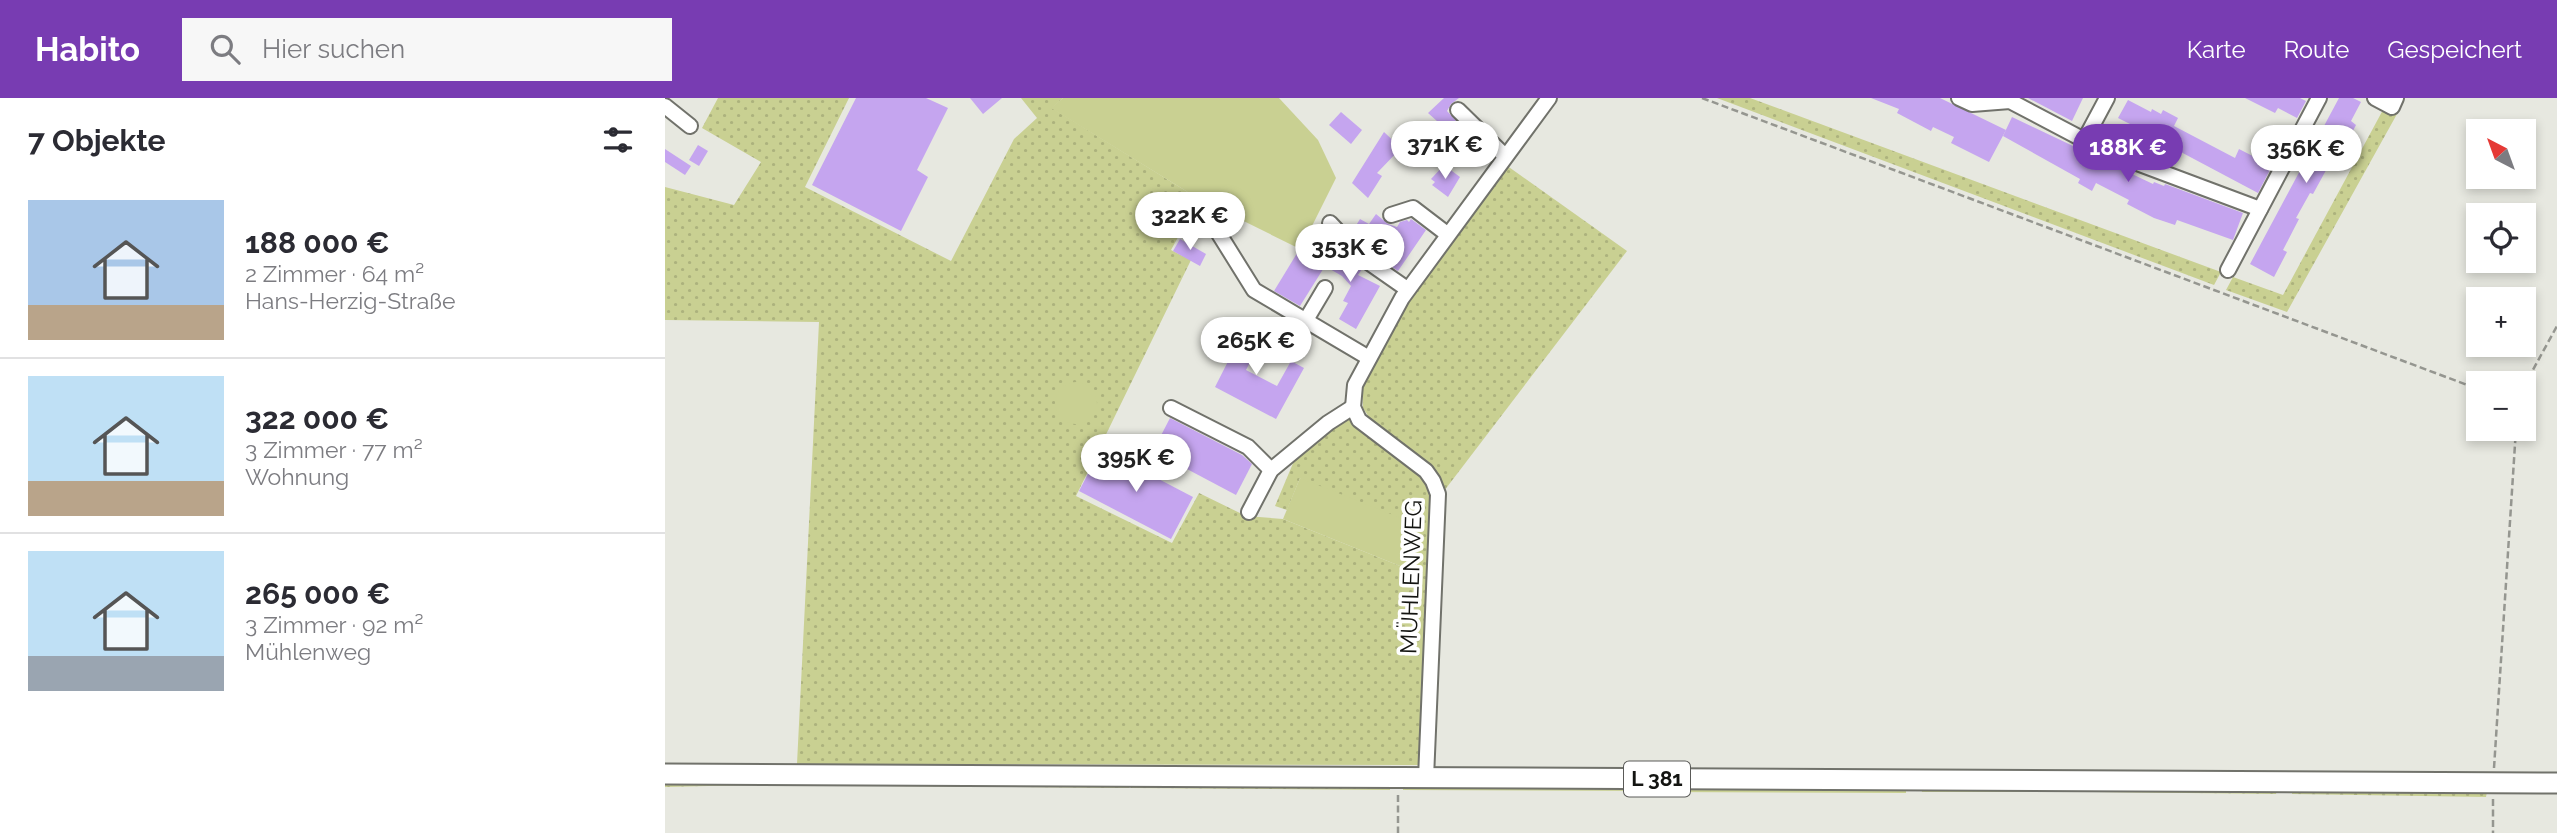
<!DOCTYPE html>
<html lang="de">
<head>
<meta charset="utf-8">
<style>
  body { margin:0; font-family:Raleway,sans-serif; background:#f7f7f7; color:#2b2b33; height:100vh; display:flex; flex-direction:column; font-size:26px; white-space:nowrap }
  * { box-sizing:border-box; margin:0 }
  p { font-size:23px; color:#7c7c81 }
  .icon { flex:none; width:38px; height:38px; fill:none; stroke:currentColor; stroke-width:2; stroke-linecap:round; stroke-linejoin:round }
  .map { position:relative; flex:1; overflow:hidden }
  .details { display:flex; flex-direction:column; background:#fff; width:665px }
  .details>* { flex:none }
  .needle { width:46px; rotate:319deg }
  .buttons { position:absolute; left:1801px; top:21px; display:grid; gap:14px }
  .buttons a { display:grid; place-items:center; width:70px; height:70px; border-radius:0px; background:#fff; box-shadow:0 4px 10px #0003; font-size:35px }
  .price { position:absolute; translate:-50% -60px; padding:0 16px; border-radius:24px; background:#fff; color:#222; font-size:23px; line-height:46px; filter:drop-shadow(0 2px 4px #0008) }
  .price::after { content:''; position:absolute; left:50%; top:42px; width:21px; height:16px; margin-left:-10px; background:inherit; clip-path:polygon(0 0,100% 0,50% 100%) }
  .price.active { background:#783cb2; color:#fff }
  ul { padding:0; list-style:none }
  li { display:flex; align-items:center; gap:21px; height:175px; padding:0 28px }
  li+li { border-top:2px solid #e1e1e2 }
  li span { display:grid; place-items:center; flex:none; width:196px; height:140px; border-radius:0px; color:#555 }
  li>.icon { margin-inline-start:auto }
  span .icon { width:84px; height:84px; fill:#fffc; stroke-width:1 }
  li b { font-size:30px }
  h2 { display:flex; justify-content:space-between; align-items:center; height:84px; padding:0 28px; font-size:30px }
  header { display:flex; align-items:center; gap:42px; box-sizing:border-box; height:98px; padding:0 35px; background:#783cb2; color:#fff }
  header strong { font-size:33px }
  nav { display:flex; gap:38px; margin-inline-start:auto; font-size:24px }
  .search { width:490px; height:63px; background:#f7f7f7; display:flex; align-items:center; gap:18px; box-sizing:border-box; padding:0 24px; border-radius:0px; color:#7c7c81; font-size:26px }
  main { display:flex; flex:1; min-height:0 }
  .map>svg:first-child { display:block }
  .grass { fill:url(#grass-dots) }
  .garden { fill:#c9d092 }
  .building { fill:#c5a5ef }
  .lines { fill:none; stroke-linecap:round; stroke-linejoin:round }
  .minor-casing { stroke:#71726b; stroke-width:18 }
  .major-casing { stroke:#71726b; stroke-width:23 }
  .path { stroke:#959690; stroke-width:2.5; stroke-dasharray:7 3.5; stroke-linecap:butt }
  .minor { stroke:#fff; stroke-width:14 }
  .major { stroke:#fff; stroke-width:19 }
  .labels { text-anchor:middle; stroke-width:7; stroke-linejoin:round; paint-order:stroke }
  .shield { fill:#fff; stroke:#5a5a58; stroke-width:2 }
  .shield-label { font-size:21px; font-weight:bold; fill:#131411 }
  .street-label { font-size:23px; fill:#131411; stroke:#fff }
</style>
</head>
<body>
<header>
<strong>Habito</strong>
<div class="search"><svg class="icon" aria-label="search" viewBox="0 0 24 24"><circle cx="10" cy="10" r="6"/><path d="M15 15l6 6"/></svg>Hier suchen</div>
<nav><a>Karte</a><a>Route</a><a>Gespeichert</a></nav>
</header>
<main>
<section class="details">
<h2>7 Objekte<svg class="icon" aria-label="filters" viewBox="0 0 24 24"><path d="M4 7h16M4 17h16"/><circle cx="9" cy="7" r="2"/><circle cx="15" cy="17" r="2"/></svg></h2>
<ul>
<li><span style="background:linear-gradient(#a9c7e8 75%,#b9a48a 0)"><svg class="icon" aria-label="home" viewBox="0 0 24 24"><path d="M3 11l9-7 9 7M6 9v11h12V9"/></svg></span><div><b>188 000 €</b><p>2 Zimmer · 64 m²</p><p>Hans-Herzig-Straße</p></div></li>
<li><span style="background:linear-gradient(#bfe0f5 75%,#b9a48a 0)"><svg class="icon" aria-label="home" viewBox="0 0 24 24"><path d="M3 11l9-7 9 7M6 9v11h12V9"/></svg></span><div><b>322 000 €</b><p>3 Zimmer · 77 m²</p><p>Wohnung</p></div></li>
<li><span style="background:linear-gradient(#bfe0f5 75%,#9aa5b1 0)"><svg class="icon" aria-label="home" viewBox="0 0 24 24"><path d="M3 11l9-7 9 7M6 9v11h12V9"/></svg></span><div><b>265 000 €</b><p>3 Zimmer · 92 m²</p><p>Mühlenweg</p></div></li>
</ul>
</section>
<div class="map">
<svg width="1892" height="735" viewBox="0 0 1892 735">
  <defs>
    <pattern id="grass-dots" width="8" height="8" patternUnits="userSpaceOnUse" patternTransform="scale(1.75)"><rect width="8" height="8" fill="#c9d092"/><path d="M2 2h.1M6 6h.1" fill="none" stroke="#acb27d" stroke-width="1.8" stroke-linecap="round"/></pattern>
  </defs>
  <rect width="100%" height="100%" fill="#e7e8e0"/>
  <!-- grass -->
  <g class="grass">
    <path d="M53 0H184L140 89 286 163 349 41 372 20 356 0H398L387 10 534 101 506 152 526 162 411 398 507 445 534 395 581 418 618 421 740 470 635 380 622 412 610 408 629 363 648 342 681 319 686 320 752 369 766 391V413L755 667 132 666 154 224 0 222V89L69 107 96 64 37 30Z"/>
    <path d="M1052 0H1085L1556 174 1549 187Z"/>
    <path d="M1719 10 1732 16 1622 214 1561 192 1568 179 1618 197Z"/>
    <path d="M841 67 962 153 779 393 709 327 698 310 697 289 747 192Z"/>
    <path d="M0 684 464 686V690L87 687 0 689Z"/>
    <path d="M466 686 725 688V692L466 690Z"/>
    <path d="M738 689 991 690 992 693 738 692Z"/>
    <path d="M993 690 1241 691V695L993 694Z"/>
    <path d="M1256 690H1417L1415 694H1257Z"/>
    <path d="M1430 691 1612 692 1611 696 1430 694Z"/>
    <path d="M1627 693 1822 694 1821 699 1627 696Z"/>
  </g>
  <!-- garden -->
  <g class="garden">
    <path d="M398 0H614L653 42 671 80 647 128 631 149 534 101 386 10Z"/>
    <circle cx="411" cy="305" r="21"/>
    <path d="M635 380 756 428 740 470 618 421Z"/>
  </g>
  <!-- building -->
  <g class="building">
    <path d="M191 0H261L283 10 252 72 263 79 236 133 147 87Z"/>
    <path d="M305 0H337L318 16Z"/>
    <path d="M779 0H794L786 6 782 13 807 40 792 56 775 39 782 32 763 15Z"/>
    <path d="M1206 0H1275L1341 32 1324 64 1286 45 1289 39 1268 29 1266 33 1232 15 1234 11Z"/>
    <path d="M1363 0H1418L1407 23Z"/>
    <path d="M1580 0H1635L1641 3 1632 20 1613 10 1610 15Z"/>
    <path d="M1674 0H1688L1696 4 1686 23 1691 27 1680 48 1677 47 1673 55 1671 54 1648 96 1645 95 1631 120 1634 121 1618 152 1622 154 1609 179 1585 166Z"/>
    <path d="M1463 2 1486 14 1487 11 1496 16 1498 12 1513 20 1509 28 1570 60 1574 51 1607 68 1593 95 1512 52 1513 50 1453 20Z"/>
    <path d="M676 14 697 32 686 46 664 27Z"/>
    <path d="M1347 19 1488 86 1489 84 1499 88 1500 86 1578 115 1568 142 1512 122 1510 127 1489 120 1462 106 1464 102 1431 85 1427 93 1413 85 1415 81 1338 38Z"/>
    <path d="M719 34 736 50 712 75 717 78 703 100 687 85Z"/>
    <path d="M33 47 43 53 34 68 24 62Z"/>
    <path d="M0 51 26 68 20 77 0 64Z"/>
    <path d="M779 67 795 79 783 99 767 87 770 84 766 81Z"/>
    <path d="M711 116 723 126 732 129 735 124 742 122 744 124 746 121 761 132 733 173 705 154 687 134 695 121 704 126Z"/>
    <path d="M515 141 541 156 535 168 508 153Z"/>
    <path d="M662 145 675 153 677 151 697 171 693 177 715 188 691 231 674 221 683 205 678 203 686 188 677 178 651 163Z"/>
    <path d="M634 152 660 168 635 208 609 193Z"/>
    <path d="M582 226 600 235 581 272 612 288 626 263 639 270 611 321 550 289Z"/>
    <path d="M613 232 637 245 628 260 605 248Z"/>
    <path d="M505 320 577 357 587 366 571 397 488 353Z"/>
    <path d="M436 351 528 399 506 441 414 393Z"/>
  </g>
  <g class="lines">
    <!-- minor casing -->
    <g class="minor-casing">
      <g id="minor">
        <path d="M1294 0 1307 6 1345 3 1440 53 1595 111"/>
        <path d="M1710 0 1727 9 1731 0"/>
        <path d="M0 8 25 28"/>
        <path d="M793 12 840 58"/>
        <path d="M1419 43 1442 0"/>
        <path d="M726 117 748 110 782 136"/>
        <path d="M665 125 699 161 742 191"/>
        <path d="M551 131 589 192 704 260"/>
        <path d="M1563 172 1654 0"/>
        <path d="M641 222 660 190"/>
        <path d="M506 310 583 349 606 372"/>
        <path d="M584 414 606 372 663 325 688 309"/>
        <path d="M761 680 773 396 768 383 761 373 694 322 688 309 690 287 737 200 884 0"/>
      </g>
    </g>
    <!-- major casing -->
    <g class="major-casing">
      <path id="major" d="M0 676 1892 685"/>
    </g>
    <!-- path -->
    <g class="path">
      <path d="M1037 0 1813 291"/>
      <path d="M1858 290 1892 228"/>
      <path d="M1829 670 1851 331"/>
      <path d="M733 697V735"/>
      <path d="M1828 701V735"/>
    </g>
    <!-- minor -->
    <use href="#minor" class="minor"/>
    <!-- major -->
    <use href="#major" class="major"/>
  </g>
  <g class="labels">
    <!-- shield labels -->
    <rect class="shield" x="959" y="663.5" width="66" height="35" rx="5"/>
    <g class="shield-label">
      <text x="992" y="688">L 381</text>
    </g>
    <!-- street labels -->
    <g class="street-label">
      <text transform="translate(746 479) rotate(-88)" y="8">MÜHLENWEG</text>
    </g>
  </g>
</svg>
<div class="buttons">
<a><svg class="needle" viewBox="-14 -14 28 28"><path d="M0-13l5 13h-10z" fill="#e53935"/><path d="M0 13l5-13h-10z" fill="#7c7c81"/></svg></a>
<a><svg class="icon" aria-label="locate" viewBox="0 0 24 24"><circle cx="12" cy="12" r="6"/><path d="M12 2v4M12 18v4M2 12h4M18 12h4"/></svg></a>
<a>+</a>
<a>−</a>
</div>
<b class="price" style="left:780px;top:83px">371K €</b>
<b class="price active" style="left:1463px;top:86px">188K €</b>
<b class="price" style="left:1641px;top:87px">356K €</b>
<b class="price" style="left:525px;top:154px">322K €</b>
<b class="price" style="left:685px;top:186px">353K €</b>
<b class="price" style="left:591px;top:279px">265K €</b>
<b class="price" style="left:471px;top:396px">395K €</b>
</div>
</main>
</body>
</html>
